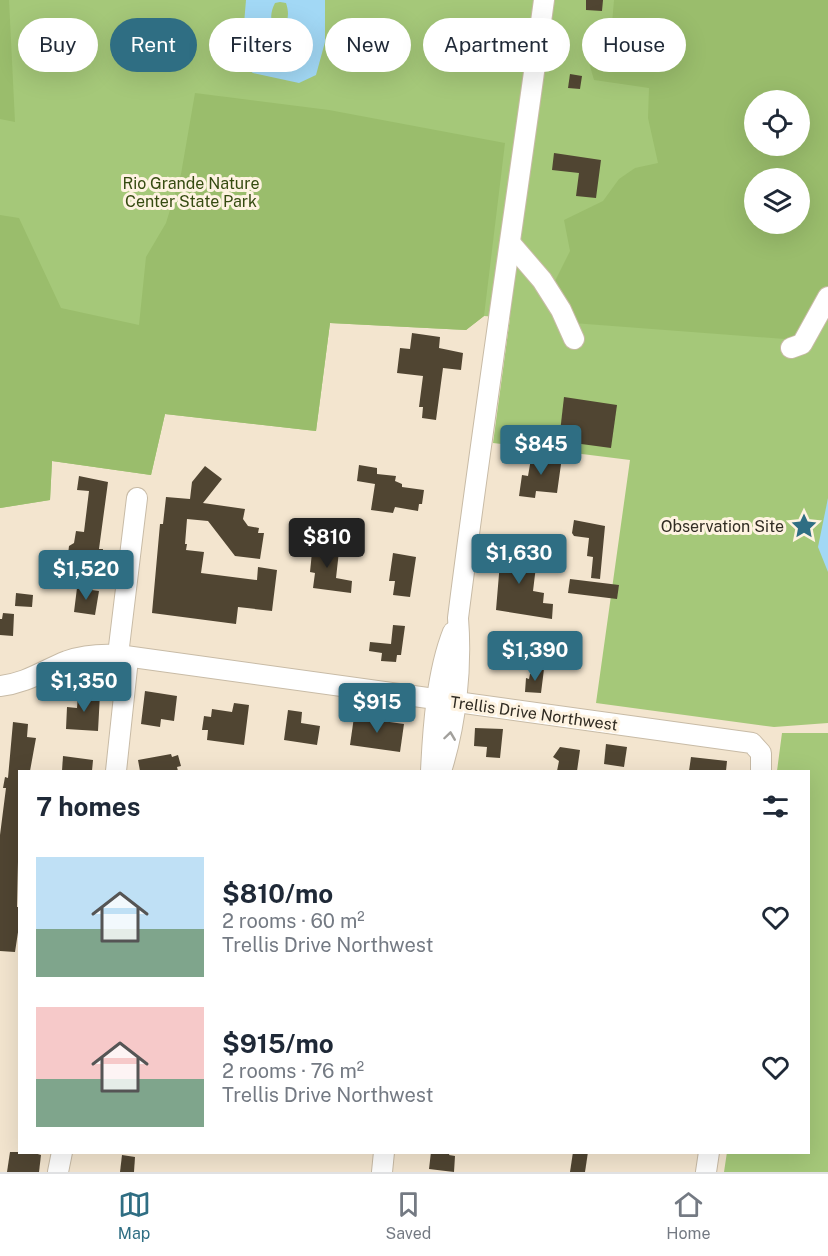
<!DOCTYPE html>
<html lang="en">
<head>
<meta charset="utf-8">
<style>
  body { margin:0; font-family:"Public Sans",sans-serif; background:#f2f2f3; color:#1f2937; height:100vh; display:flex; flex-direction:column; font-size:22px; white-space:nowrap }
  * { box-sizing:border-box; margin:0 }
  p { font-size:20px; color:#747a83 }
  .icon { flex:none; width:33px; height:33px; fill:none; stroke:currentColor; stroke-width:2; stroke-linecap:round; stroke-linejoin:round }
  .map { position:relative; flex:1; overflow:hidden }
  .drawer { position:absolute; left:18px; top:770px; width:792px; height:384px; display:flex; flex-direction:column; background:#fff; border-radius:0px; box-shadow:0 6px 24px #0002 }
  .drawer>* { flex:none }
  .hud { position:absolute; left:18px; top:18px; width:792px; height:54px; display:flex; gap:12px }
  .buttons { position:absolute; left:744px; top:90px; display:grid; gap:12px }
  .buttons a { display:grid; place-items:center; width:66px; height:66px; border-radius:50%; background:#fff; box-shadow:0 6px 24px #0002; font-size:30px }
  .price { position:absolute; translate:-50% -51px; padding:0 14px; border-radius:6px; background:#2f6e83; color:#fff; font-size:20px; line-height:39px; filter:drop-shadow(0 2px 3px #0008) }
  .price::after { content:''; position:absolute; left:50%; top:36px; width:18px; height:14px; margin-left:-9px; background:inherit; clip-path:polygon(0 0,100% 0,50% 100%) }
  .price.on { background:#222; color:#fff }
  ul { padding:0; list-style:none }
  li { display:flex; align-items:center; gap:18px; height:150px; padding:0 18px }
  li span { display:grid; place-items:center; flex:none; width:168px; height:120px; border-radius:0px; color:#555 }
  li>.icon { margin-inline-start:auto }
  span .icon { width:72px; height:72px; fill:#fffc; stroke-width:1 }
  li b { font-size:26px }
  h2 { display:flex; justify-content:space-between; align-items:center; height:72px; padding:0 18px; font-size:26px }
  .chip { padding:0 21px; border-radius:27px; background:#fff; box-shadow:0 6px 24px #0002; font-size:21px; line-height:54px }
  .chip.on { background:#2f6e83; color:#fff }
  .dock { display:flex; justify-content:space-around; align-items:center; height:84px; border-top:2px solid #e0e1e3; background:#fff; font-size:16px; color:#747a83 }
  .dock a { display:grid; justify-items:center; gap:3px }
  .dock .on { color:#2f6e83 }
  .map>svg:first-child { display:block }
  .green { fill:#a5c879; fill-rule:evenodd }
  .forest { fill:#9abd6c; fill-rule:evenodd }
  .water { fill:#a2d8f5; fill-rule:evenodd }
  .building { fill:#504532 }
  .lines { fill:none; stroke-linecap:round; stroke-linejoin:round }
  .minor-casing { stroke:#c8bba6; stroke-width:22 }
  .minor { stroke:#fff; stroke-width:20 }
  .oneway { stroke:#a2a09c }
  .labels { text-anchor:middle; stroke-width:6; stroke-linejoin:round; paint-order:stroke }
  .park-label { font-size:16px; fill:#354b11; stroke:#fef3e1 }
  .poi-label { font-size:16px; fill:#312c23; stroke:#fef3e1; text-anchor:end }
  .street-label { font-size:16px; fill:#312c23; stroke:#fef3e1 }
</style>
</head>
<body>
<div class="map">
<svg width="828" height="1172" viewBox="0 0 828 1172">
  <rect width="100%" height="100%" fill="#f3e5cf"/>
  <!-- green -->
  <g class="green">
    <path d="M0 0H828V723L774 727 596 703 630 460 493 443 510 318 484 316 466 330 330 323 316 431 165 414 151 475 52 461 50 500 0 508ZM754 100H800V146H754ZM754 178H800V224H754Z"/>
    <path d="M782 733H828V1172H724L727 1152H808V771H777Z"/>
  </g>
  <!-- forest -->
  <g class="forest">
    <path d="M0 0H9L15 122 0 119Z"/>
    <path d="M614 0H828V314L811 341 573 323 555 281 570 251 564 220 603 201 619 179 635 168 658 163 648 118 649 88 594 80 585 49 612 24ZM754 100H800V146H754ZM754 178H800V224H754Z"/>
    <path d="M195 93 329 110 505 143 484 316 466 330 330 323 316 431 165 414 151 475 52 461 50 500 0 508V215L19 218 61 308 139 325 146 257 166 223 181 174Z"/>
  </g>
  <!-- water -->
  <g class="water">
    <path d="M246 0H325V42L316 75 299 83 253 73 244 67V61L250 51 251 39 244 24ZM280 2 286 3C289 12 289 20 283 28L275 27C269 20 271 11 275 3Z"/>
    <path d="M828 498V572L818 547Z"/>
  </g>
  <!-- building -->
  <g class="building">
    <path d="M586 0H603L602 11 586 10Z"/>
    <path d="M570 74 582 76 580 89 568 88Z"/>
    <path d="M554 153 601 160 596 198 576 196 579 173 552 170Z"/>
    <path d="M412 333 440 337 439 348 463 353 461 370 443 368 436 420 422 418 423 407H419L423 376 397 373 400 348 410 349Z"/>
    <path d="M564 397 617 405 611 448 559 441Z"/>
    <path d="M532 453 562 457 557 493 536 491 535 498 519 496 522 475 528 476Z"/>
    <path d="M359 465 377 468V474L396 476 395 481 402 484V487L424 490 422 504H419L418 511 395 507 393 513 371 510 375 484 357 481Z"/>
    <path d="M205 466 222 479 203 503 245 509 243 519 248 526 259 528 258 533H264L260 559 235 556 208 521 187 519 185 544H187L186 550 204 552 201 573 257 580 258 567 277 570 272 611 238 607 236 624 152 613 160 524H163L166 497 190 499 192 482Z"/>
    <path d="M79 476 108 482 99 549H103L102 561 85 559 83 574 66 571 69 546 74 543 76 531 84 532 89 491 77 490Z"/>
    <path d="M574 520 605 526 600 579 591 578 593 557 587 556 589 538 574 536 572 533Z"/>
    <path d="M313 542 331 544 334 550 339 551 336 578 352 581 351 593 313 588 315 573 310 572Z"/>
    <path d="M498 546 521 549 520 556 537 558 533 591 544 593 543 603 553 604 552 619 496 610 500 562H497Z"/>
    <path d="M393 553 416 557 410 597 393 595 395 581H389Z"/>
    <path d="M570 579 619 585 617 599 568 593Z"/>
    <path d="M77 588 99 591 95 615 74 612Z"/>
    <path d="M16 593 33 595 32 607 15 606Z"/>
    <path d="M3 613 14 614 13 636 0 635V619H2Z"/>
    <path d="M393 625 405 626 401 655H397L396 662 381 661 382 653 369 651 370 642 391 644Z"/>
    <path d="M534 668 544 669 541 693 525 692 526 678 529 679 530 674H533Z"/>
    <path d="M145 691 177 696 174 721 161 719 160 727 141 724Z"/>
    <path d="M78 694H100L98 731 66 729 67 707 77 708Z"/>
    <path d="M234 703 249 705 244 745 207 740 208 730H202L204 716 211 717 212 709 232 712Z"/>
    <path d="M288 710 302 712 301 723 320 726 317 745 284 740Z"/>
    <path d="M354 717 404 724 400 752 350 745Z"/>
    <path d="M13 722 28 724 27 737 36 738 30 771H20L17 907H20V919L15 952 0 951V835L6 788H3L5 777 8 778Z"/>
    <path d="M475 728 503 729 500 758 486 757 487 747 474 746Z"/>
    <path d="M606 744 627 747 624 767 604 764Z"/>
    <path d="M560 747 580 750 577 771H557L559 761 553 757Z"/>
    <path d="M171 754 172 757 178 755 181 766 177 767 178 771H140L138 760Z"/>
    <path d="M63 756 93 760 92 771H62Z"/>
    <path d="M691 757 727 761 726 771H689Z"/>
    <path d="M10 1152H31L41 1155 39 1172H7Z"/>
    <path d="M431 1152H450L449 1155 455 1156 454 1172 429 1169Z"/>
    <path d="M573 1152H588L585 1172H570Z"/>
    <path d="M122 1155 135 1157 134 1172H120Z"/>
  </g>
  <g class="lines">
    <!-- minor casing -->
    <g class="minor-casing">
      <g id="minor">
        <path d="M511 244 542 280 561 310 574 339"/>
        <path d="M791 348 802 344 828 297"/>
        <path d="M0 686C27 683 42 671 67 661 84 655 101 654 118 655L752 743 761 753V771"/>
        <path d="M116 771 127 668 118 655 137 498"/>
        <path d="M431 771C433 728 437 672 453 632"/>
        <path d="M441 771C456 724 462 668 458 618 484 412 516 206 544 0"/>
        <path d="M58 1172 62 1152"/>
        <path d="M382 1172 384 1152"/>
        <path d="M706 1172 709 1152"/>
      </g>
    </g>
    <!-- minor -->
    <use href="#minor" class="minor"/>
  </g>
  <!-- one-way arrows -->
  <defs><path id="oneway-chevron" d="M-2-3.5L2.5 0L-2 3.5" fill="none" stroke-width="1.6" stroke-linecap="round" stroke-linejoin="round" transform="scale(1.5)"/></defs>
  <use class="oneway" href="#oneway-chevron" transform="translate(450 736) rotate(-82)"/>
  <!-- icons -->
  <defs>
    <g id="sight-bare" transform="scale(2.07)"><path d="M0-6L1.8-2.2L6-1.7L2.9 1.2L3.7 5.4L0 3.3L-3.7 5.4L-2.9 1.2L-6-1.7L-1.8-2.2Z" fill="#2f6e83" stroke="#fef3e1" stroke-width="2.5" paint-order="stroke"/></g>
  </defs>
  <g fill-rule="evenodd">
    <use href="#sight-bare" x="804" y="526"/>
  </g>
  <g class="labels">
    <!-- park labels -->
    <g class="park-label">
      <text x="191" y="189">Rio Grande Nature<tspan x="191" dy="18">Center State Park</tspan></text>
    </g>
    <!-- poi labels -->
    <g class="poi-label">
      <text x="784" y="532">Observation Site</text>
    </g>
    <!-- street labels -->
    <g class="street-label">
      <text transform="translate(534 713) rotate(8)" y="6">Trellis Drive Northwest</text>
    </g>
  </g>
</svg>
<div class="buttons">
<a><svg class="icon" aria-label="locate" viewBox="0 0 24 24"><circle cx="12" cy="12" r="6"/><path d="M12 2v4M12 18v4M2 12h4M18 12h4"/></svg></a>
<a><svg class="icon" aria-label="layers" viewBox="0 0 24 24"><path d="M12 4l9 5-9 5-9-5zM3 14l9 5 9-5"/></svg></a>
</div>
<b class="price" style="left:541px;top:476px">$845</b>
<b class="price on" style="left:327px;top:569px">$810</b>
<b class="price" style="left:519px;top:585px">$1,630</b>
<b class="price" style="left:86px;top:601px">$1,520</b>
<b class="price" style="left:535px;top:682px">$1,390</b>
<b class="price" style="left:84px;top:713px">$1,350</b>
<b class="price" style="left:377px;top:734px">$915</b>
<div class="hud">
<a class="chip">Buy</a>
<a class="chip on">Rent</a>
<a class="chip">Filters</a>
<a class="chip">New</a>
<a class="chip">Apartment</a>
<a class="chip">House</a>
</div>
<section class="drawer">
<h2>7 homes<svg class="icon" aria-label="filters" viewBox="0 0 24 24"><path d="M4 7h16M4 17h16"/><circle cx="9" cy="7" r="2"/><circle cx="15" cy="17" r="2"/></svg></h2>
<ul>
<li><span style="background:linear-gradient(#bfe0f5 60%,#7fa58c 0)"><svg class="icon" aria-label="home" viewBox="0 0 24 24"><path d="M3 11l9-7 9 7M6 9v11h12V9"/></svg></span><div><b>$810/mo</b><p>2 rooms · 60 m²</p><p>Trellis Drive Northwest</p></div><svg class="icon" aria-label="heart" viewBox="0 0 24 24"><path d="M12 20l-8-8c-3-5 5-10 8-4 3-6 11-1 8 4z"/></svg></li>
<li><span style="background:linear-gradient(#f6c9c9 60%,#7fa58c 0)"><svg class="icon" aria-label="home" viewBox="0 0 24 24"><path d="M3 11l9-7 9 7M6 9v11h12V9"/></svg></span><div><b>$915/mo</b><p>2 rooms · 76 m²</p><p>Trellis Drive Northwest</p></div><svg class="icon" aria-label="heart" viewBox="0 0 24 24"><path d="M12 20l-8-8c-3-5 5-10 8-4 3-6 11-1 8 4z"/></svg></li>
</ul>
</section>
</div>
<nav class="dock">
<a class="on"><svg class="icon" aria-label="map" viewBox="0 0 24 24"><path d="M3 6l6-2 6 2 6-2v14l-6 2-6-2-6 2zM9 4v14M15 6v14"/></svg>Map</a>
<a><svg class="icon" aria-label="saved" viewBox="0 0 24 24"><path d="M7 4h10v16l-5-4-5 4z"/></svg>Saved</a>
<a><svg class="icon" aria-label="home" viewBox="0 0 24 24"><path d="M3 11l9-7 9 7M6 9v11h12V9"/></svg>Home</a>
</nav>
</body>
</html>
